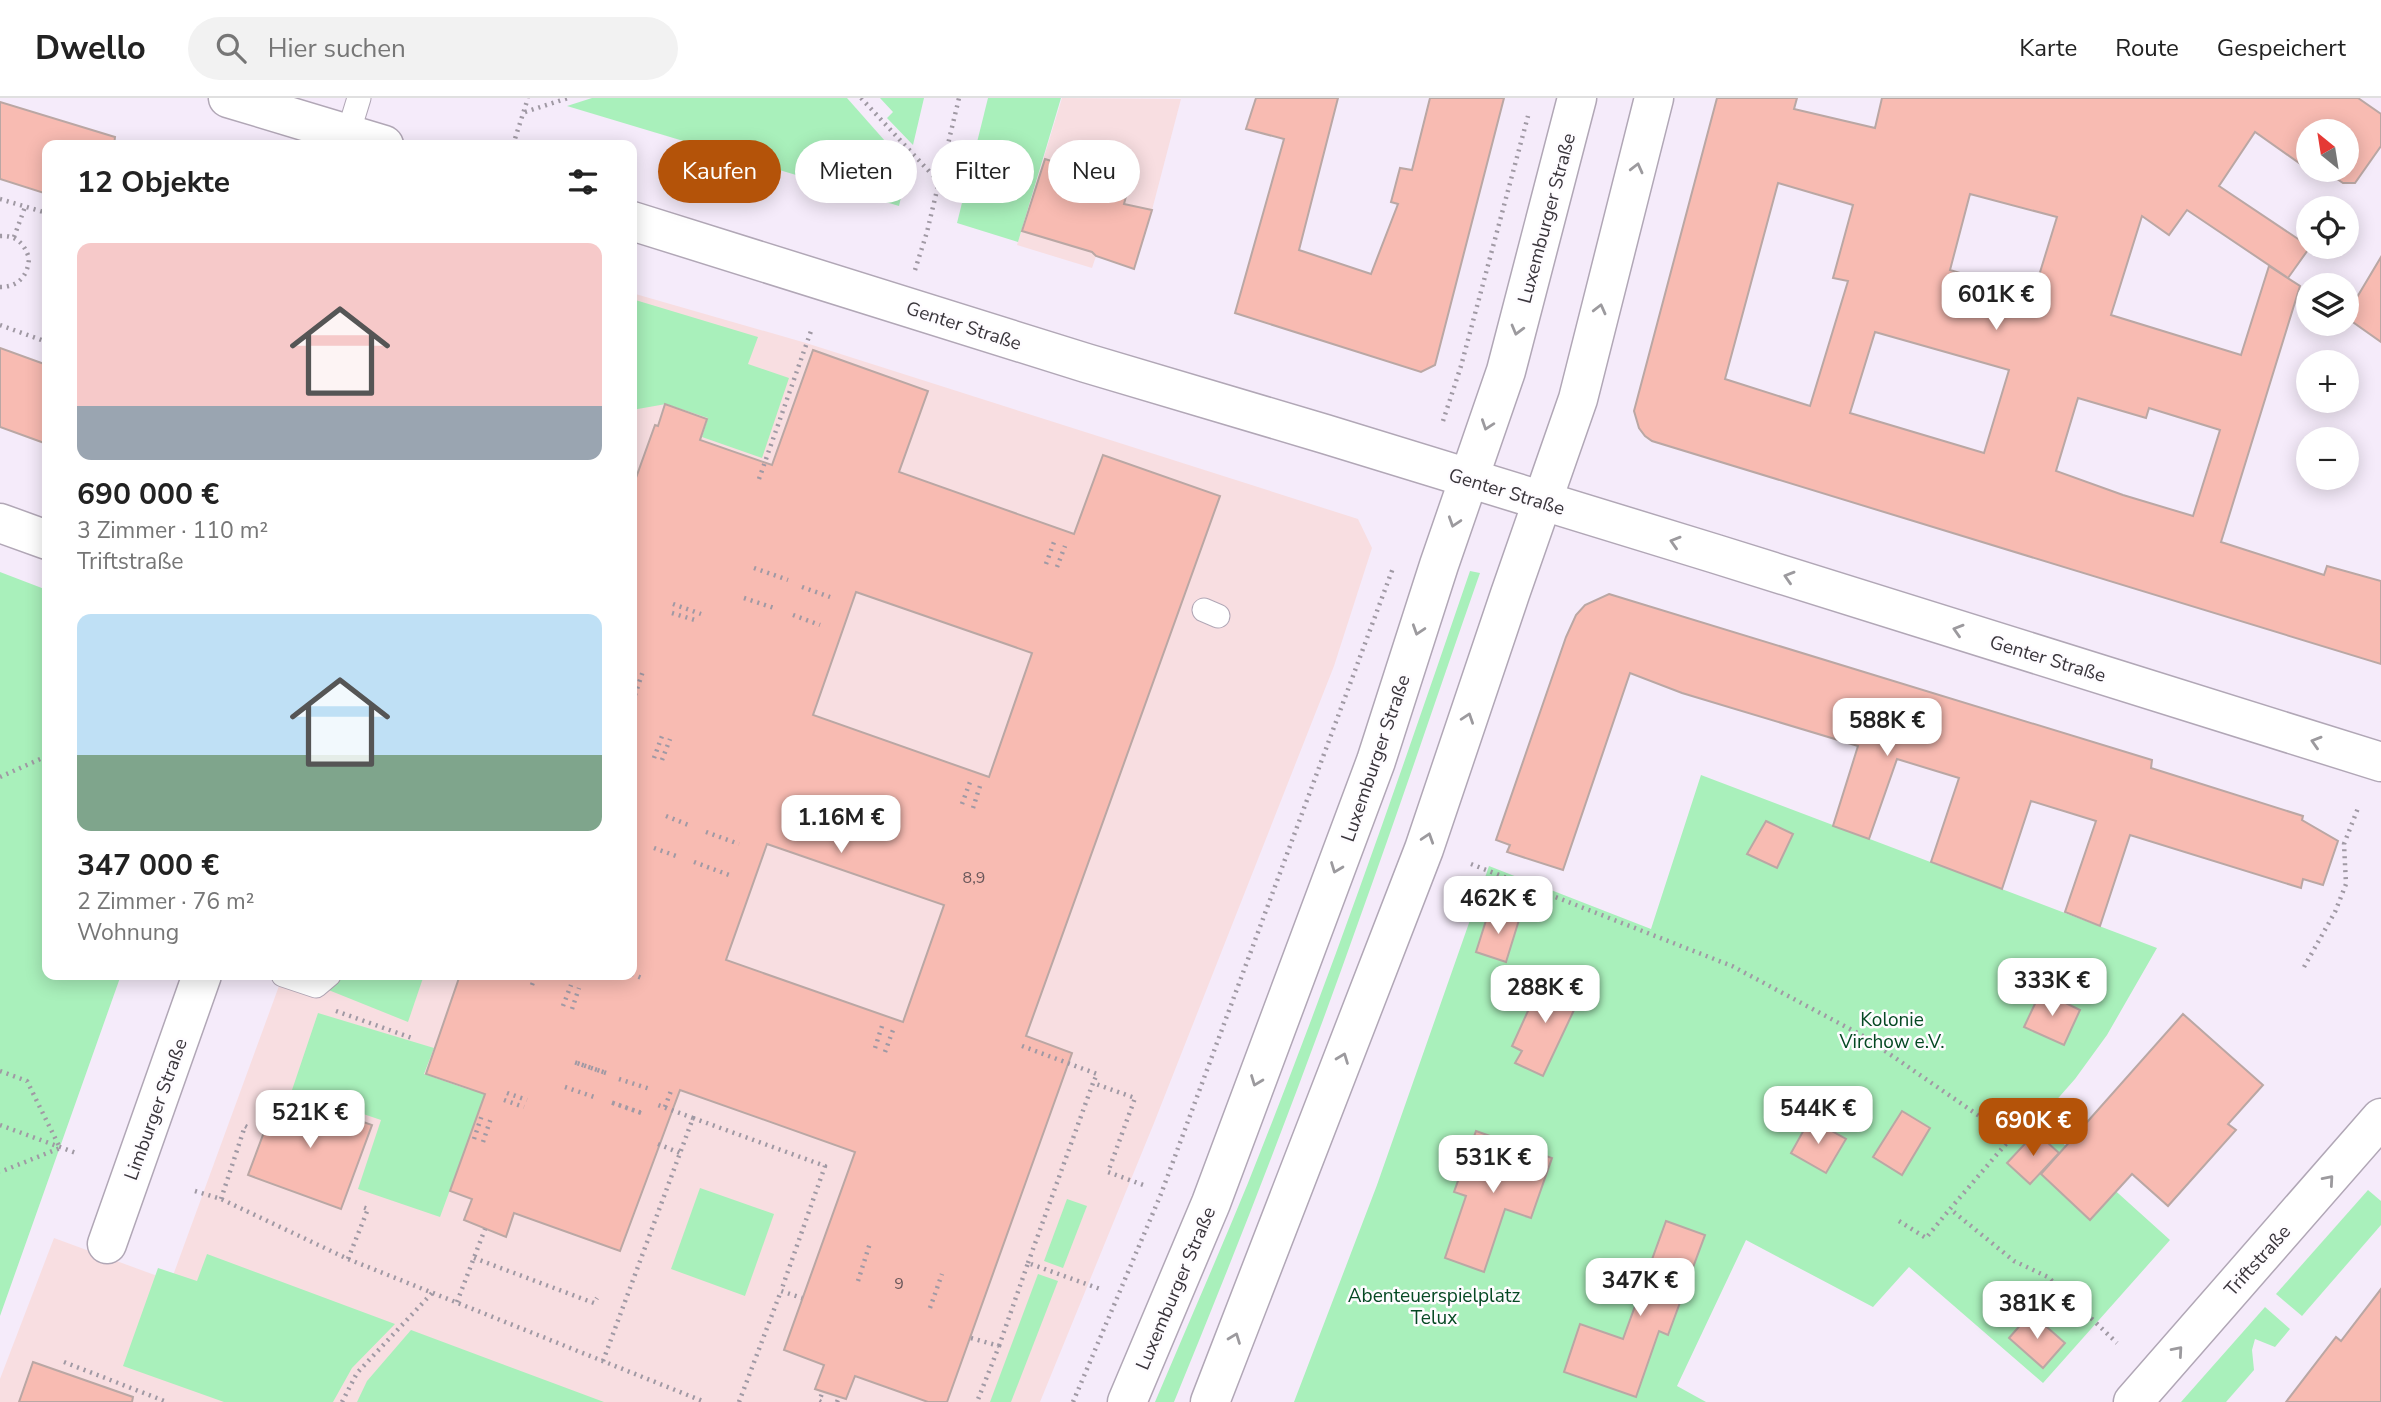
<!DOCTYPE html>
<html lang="de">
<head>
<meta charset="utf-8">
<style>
  body { margin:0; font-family:"Nunito Sans",sans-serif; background:#f2f2f2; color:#222; height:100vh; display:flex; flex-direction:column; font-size:26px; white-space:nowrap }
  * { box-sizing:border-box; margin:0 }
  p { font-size:23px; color:#767676 }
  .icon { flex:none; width:38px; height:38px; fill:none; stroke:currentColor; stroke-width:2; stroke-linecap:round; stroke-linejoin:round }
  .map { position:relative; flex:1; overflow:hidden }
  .panel { position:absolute; left:42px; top:42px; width:595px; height:840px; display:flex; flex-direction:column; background:#fff; border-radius:14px; box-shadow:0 4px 18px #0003 }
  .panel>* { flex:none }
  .top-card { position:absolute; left:658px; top:42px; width:665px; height:63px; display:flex; gap:14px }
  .needle { width:46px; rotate:330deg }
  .buttons { position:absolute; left:2296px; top:21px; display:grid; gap:14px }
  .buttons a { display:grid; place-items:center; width:63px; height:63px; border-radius:50%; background:#fff; box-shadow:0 4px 18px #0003; font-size:35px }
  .price { position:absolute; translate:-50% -60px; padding:0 16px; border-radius:14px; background:#fff; color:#222; font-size:23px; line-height:46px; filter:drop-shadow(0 2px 4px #0008) }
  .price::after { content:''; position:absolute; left:50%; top:42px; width:21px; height:16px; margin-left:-10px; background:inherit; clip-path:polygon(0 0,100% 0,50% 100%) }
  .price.active { background:#b45309; color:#fff }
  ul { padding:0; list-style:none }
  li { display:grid; align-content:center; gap:14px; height:371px; padding:0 35px }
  li span { display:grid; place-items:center; height:217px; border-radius:14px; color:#555 }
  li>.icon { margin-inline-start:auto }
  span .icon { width:126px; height:126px; fill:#fffc; stroke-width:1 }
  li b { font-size:30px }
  h2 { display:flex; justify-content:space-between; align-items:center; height:84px; padding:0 35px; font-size:30px }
  .chip { padding:0 24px; border-radius:32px; background:#fff; box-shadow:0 4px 18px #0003; font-size:24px; line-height:63px }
  .chip.active { background:#b45309; color:#fff }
  header { display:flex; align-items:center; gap:42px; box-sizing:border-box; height:98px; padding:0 35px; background:#fff; border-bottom:2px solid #e0e0e0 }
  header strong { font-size:33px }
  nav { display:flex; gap:38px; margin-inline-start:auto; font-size:24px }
  .search { width:490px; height:63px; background:#f2f2f2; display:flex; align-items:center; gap:18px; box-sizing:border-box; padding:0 24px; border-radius:38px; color:#767676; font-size:26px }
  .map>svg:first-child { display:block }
  .education { fill:#f8dee1 }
  .green { fill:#a9f0bb }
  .building { fill:#f8bbb2; stroke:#baa7a4; stroke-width:2; fill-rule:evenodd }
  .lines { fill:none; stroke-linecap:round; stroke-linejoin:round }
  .lane-casing { stroke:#b1a7b6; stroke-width:25 }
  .street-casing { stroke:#b1a7b6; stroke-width:41 }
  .secondary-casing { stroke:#b1a7b6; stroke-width:41 }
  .path { stroke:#a099a4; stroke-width:4.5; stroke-dasharray:2 5; stroke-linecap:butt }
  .lane { stroke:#fff; stroke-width:23 }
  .street { stroke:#fff; stroke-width:38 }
  .secondary { stroke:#fff; stroke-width:38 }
  .oneway { stroke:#9c9a9e }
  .labels { text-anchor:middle; stroke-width:5; stroke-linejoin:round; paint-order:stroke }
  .number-label { font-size:16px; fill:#6a575a }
  .street-label { font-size:19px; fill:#3a363c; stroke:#fefcff }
  .park-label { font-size:19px; fill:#054923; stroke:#fefcff }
</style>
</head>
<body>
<header>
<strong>Dwello</strong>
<div class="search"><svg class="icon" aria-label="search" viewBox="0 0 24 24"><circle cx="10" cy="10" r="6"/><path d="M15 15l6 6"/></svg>Hier suchen</div>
<nav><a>Karte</a><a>Route</a><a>Gespeichert</a></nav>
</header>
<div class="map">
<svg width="2381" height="1304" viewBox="0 0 2381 1304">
  <rect width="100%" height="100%" fill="#f5ebfa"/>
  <!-- education -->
  <g class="education">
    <path d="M1062 0 1181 1 1152 112 1096 158 1092 170 1017 147Z"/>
    <path d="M632 195 806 245 1358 421 1372 450 1334 568 1154 1025 1040 1304H0V1281L54 1140 171 1183 283 877H632Z"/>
  </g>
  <!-- green -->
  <g class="green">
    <path d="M592 0H847L908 69 899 108 567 8Z"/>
    <path d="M880 0H924L913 47 887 20 893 14Z"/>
    <path d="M988 0H1061L1018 144 957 125Z"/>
    <path d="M632 201 758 239 748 266 789 280 762 360 702 339 708 320 666 306 632 312Z"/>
    <path d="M1470 473 1480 475C1439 592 1400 709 1358 825 1301 986 1239 1146 1174 1304H1155C1186 1231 1218 1158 1248 1085 1329 883 1400 678 1470 473Z"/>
    <path d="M0 474 47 492V877H121L0 1218Z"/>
    <path d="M1701 677 2157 850 2107 937 2075 981 2038 1023 2170 1142 2043 1285 1909 1169 1873 1209 1746 1142 1677 1288 1706 1304H1294L1377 1087 1489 768 1651 831Z"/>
    <path d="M343 877H424L408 924 326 891Z"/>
    <path d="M318 915 434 950 424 976 470 992 479 968 494 972 440 1119 358 1091 381 1022 292 992Z"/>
    <path d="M700 1090 774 1116 745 1198 671 1171Z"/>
    <path d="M2368 1092 2381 1103V1127L2302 1218 2276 1196Z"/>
    <path d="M1067 1101 1087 1108 1063 1170 1044 1163Z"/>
    <path d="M207 1156 395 1226 352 1270 333 1304H224L123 1268 158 1170 197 1183Z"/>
    <path d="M1038 1176 1058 1183 1011 1304H990Z"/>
    <path d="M2265 1209 2290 1231 2275 1249 2255 1241 2252 1252 2254 1272 2226 1304H2181Z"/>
    <path d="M411 1232 604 1304H357L367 1283Z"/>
  </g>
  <!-- building -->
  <g class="building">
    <path d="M1256 0H1338L1299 152 1371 176 1398 106 1391 104 1400 70 1412 72 1430 0H1504L1435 267 1421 274 1235 215 1284 41 1246 31Z"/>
    <path d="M1717 0H1797L1794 11 1875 30 1882 0H2358L2381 16V48L2355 85H2343L2324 72H2347V33H2308V61L2307 60 2302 67 2255 34 2219 88 2310 149 2288 180 2187 112 2169 137 2142 118 2111 217 2241 257 2269 168 2300 188 2221 444 2324 477 2327 468 2381 483V566L1652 343 1645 338 1639 330 1634 313ZM1778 85 1853 107 1833 180 1848 183 1810 308 1725 281ZM1970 96 2057 119 2033 197 1950 172ZM1875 234 2009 272 1984 355 1850 315ZM2078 300 2146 320 2149 310 2220 332 2193 418 2123 397 2056 373Z"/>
    <path d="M0 4 115 39 114 47H47V96L0 81Z"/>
    <path d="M1045 61 1129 87 1124 106 1152 112 1134 171 1096 158 1092 154 1022 133Z"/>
    <path d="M2381 159V244L2347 220V216Z"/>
    <path d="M0 250 47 267V346L0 329Z"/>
    <path d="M813 252 928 293 899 374 1074 436 1103 357 1220 398 1026 938 1072 955 947 1304H928L855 1278 846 1301 815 1291 824 1267 784 1252 855 1054 680 992 620 1153 514 1115 506 1139 464 1122 472 1101 450 1093 485 996 426 976 460 877H632V391L655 327 658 328 665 306 707 321 700 342 772 367ZM856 494 1032 555 989 679 813 617ZM767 746 944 807 903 924 726 862Z"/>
    <path d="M1609 496 2152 662 2151 670 2303 718 2302 722 2338 743 2323 787 2303 781 2301 790 2130 737 2100 828 2065 814 2096 723 2031 703 2002 791 1931 764 1959 680 1897 661 1869 741 1833 728 1858 648 1682 595 1630 575 1563 772 1507 754 1510 747 1496 742 1566 539 1576 517 1585 507Z"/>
    <path d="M1766 723 1793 736 1777 770 1747 756Z"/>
    <path d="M1489 813 1519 822 1506 864 1476 854Z"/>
    <path d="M1543 880 1556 886 1557 884 1582 895 1543 978 1515 965 1522 953 1512 948Z"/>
    <path d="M2041 893 2080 912 2064 947 2024 929Z"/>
    <path d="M2183 916 2263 987 2228 1026 2236 1032 2168 1108 2132 1076 2090 1122 2041 1076Z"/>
    <path d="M279 994 372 1027 341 1111 248 1077Z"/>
    <path d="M1902 1013 1930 1030 1902 1077 1873 1059Z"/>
    <path d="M1810 1021 1846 1041 1826 1075 1791 1055Z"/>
    <path d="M1476 1033 1552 1060 1531 1120 1505 1111 1484 1174 1445 1160 1466 1098 1454 1094Z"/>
    <path d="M2036 1034 2059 1055 2030 1086 2007 1065Z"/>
    <path d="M1666 1123 1705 1137 1668 1237 1659 1233 1636 1299 1564 1274 1580 1226 1623 1241Z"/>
    <path d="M2381 1191V1304H2286L2336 1239 2341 1243Z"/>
    <path d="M2031 1215 2065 1245 2043 1270 2009 1240Z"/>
    <path d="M33 1264 133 1299 132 1304H19Z"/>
  </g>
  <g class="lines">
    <!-- lane casing -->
    <g class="lane-casing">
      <g id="lane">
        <path d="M348 36 359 0"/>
        <path d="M1204 512 1218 518"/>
        <path d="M283 877 316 888 329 877"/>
      </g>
    </g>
    <!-- street casing -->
    <g class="street-casing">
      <g id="street">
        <path d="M228 0 384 47"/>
        <path d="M632 123 1086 265 1325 336 1716 456 2381 664"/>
        <path d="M0 425 47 442"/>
        <path d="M107 1146 202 877"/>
        <path d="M2133 1304 2381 1020"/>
      </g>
    </g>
    <!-- secondary casing -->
    <g class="secondary-casing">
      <g id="secondary">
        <path d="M1127 1304 1211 1105 1376 663 1439 467 1506 273 1577 0"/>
        <path d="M1210 1304 1424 751 1510 496 1578 301 1654 0"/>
      </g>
    </g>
    <!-- path -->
    <g class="path">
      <path d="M861 0 939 84"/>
      <path d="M525 14 568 0"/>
      <path d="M513 47 528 0"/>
      <path d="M0 101 47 115"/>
      <path d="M0 138C16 137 24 145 29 160 28 178 18 189 0 189"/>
      <path d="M14 139 25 109"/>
      <path d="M915 172 927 134 959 0"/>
      <path d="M0 227 47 244"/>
      <path d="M1443 323 1461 268 1528 18"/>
      <path d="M759 381 811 233"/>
      <path d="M1046 466 1054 444"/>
      <path d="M1057 469 1065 448"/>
      <path d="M754 470 788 482"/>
      <path d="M802 489 830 499"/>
      <path d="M744 500 777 511"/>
      <path d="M673 506 701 516"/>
      <path d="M672 515 698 523"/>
      <path d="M793 517 820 527"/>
      <path d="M635 597 643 573"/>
      <path d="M654 660 662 638"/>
      <path d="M662 662 670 641"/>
      <path d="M0 679 47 658"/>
      <path d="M962 706 970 684"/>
      <path d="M973 710 980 688"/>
      <path d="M666 718 691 728"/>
      <path d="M706 734 739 746"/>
      <path d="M654 750 679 759"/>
      <path d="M694 764 729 777"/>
      <path d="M1471 766 1732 868 1865 939 2011 1040 1950 1111 2014 1163 2048 1179 2117 1245"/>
      <path d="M632 859 634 860"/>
      <path d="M2304 869 2335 814 2346 786 2344 746 2358 710"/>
      <path d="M632 876 644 881"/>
      <path d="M532 887 536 877"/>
      <path d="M563 908 571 887"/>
      <path d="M572 911 579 890"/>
      <path d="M336 913 412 940"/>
      <path d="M1022 948 1097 976 1093 985"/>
      <path d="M875 950 882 928"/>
      <path d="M885 954 893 932"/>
      <path d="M0 973 27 983 60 1050 0 1074"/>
      <path d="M606 975 574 964 606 975"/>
      <path d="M619 981 650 991"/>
      <path d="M565 989 597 1000"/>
      <path d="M507 995 527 1002"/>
      <path d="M504 1002 524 1009"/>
      <path d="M665 1009 672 990"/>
      <path d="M641 1015 610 1004 642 1015"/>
      <path d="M693 1020 825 1068 781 1193"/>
      <path d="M0 1027 76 1055"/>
      <path d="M474 1041 482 1017"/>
      <path d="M483 1044 491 1020"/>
      <path d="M658 1046 680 1055"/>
      <path d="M195 1093 221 1101 348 1161 705 1304"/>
      <path d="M221 1101 245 1028 249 1030"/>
      <path d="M1899 1123 1926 1140 1950 1111"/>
      <path d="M474 1160 594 1205 597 1200"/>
      <path d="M348 1161 368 1111 360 1108"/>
      <path d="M1028 1165 1093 985 1135 1000 1108 1074 1146 1088"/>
      <path d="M858 1183 870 1145"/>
      <path d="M457 1204 485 1131"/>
      <path d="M930 1210 942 1176"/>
      <path d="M971 1240 999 1248 977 1304"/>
      <path d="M999 1248 1028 1165 1103 1192"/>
      <path d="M603 1263 693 1020 658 1007"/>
      <path d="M64 1264 167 1304"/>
      <path d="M342 1304 357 1275 433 1194"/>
      <path d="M739 1304 781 1193 802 1200"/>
      <path d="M821 1304 819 1303 823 1293"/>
      <path d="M837 1304 839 1299"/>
      <path d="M1073 1304 1161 1096 1393 470"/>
    </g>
    <!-- lane -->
    <use href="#lane" class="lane"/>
    <!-- street -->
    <use href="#street" class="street"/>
    <!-- secondary -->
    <use href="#secondary" class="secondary"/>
  </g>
  <!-- one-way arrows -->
  <defs><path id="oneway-chevron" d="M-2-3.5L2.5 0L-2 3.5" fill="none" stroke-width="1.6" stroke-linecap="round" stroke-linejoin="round" transform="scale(1.75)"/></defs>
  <g class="oneway">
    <use href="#oneway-chevron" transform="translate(1637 70) rotate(-76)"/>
    <use href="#oneway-chevron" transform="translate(1600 211) rotate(-76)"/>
    <use href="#oneway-chevron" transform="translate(1517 232) rotate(105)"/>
    <use href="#oneway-chevron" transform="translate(1487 327) rotate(109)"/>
    <use href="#oneway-chevron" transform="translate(1454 424) rotate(108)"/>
    <use href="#oneway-chevron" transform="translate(1675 444) rotate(-163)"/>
    <use href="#oneway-chevron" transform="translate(1789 479) rotate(-163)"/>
    <use href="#oneway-chevron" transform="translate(1418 532) rotate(108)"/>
    <use href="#oneway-chevron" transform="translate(1958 532) rotate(-163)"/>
    <use href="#oneway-chevron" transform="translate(1468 620) rotate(-71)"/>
    <use href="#oneway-chevron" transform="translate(2316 644) rotate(-163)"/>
    <use href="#oneway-chevron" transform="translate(1428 740) rotate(-72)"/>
    <use href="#oneway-chevron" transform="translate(1336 770) rotate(111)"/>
    <use href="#oneway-chevron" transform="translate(1343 960) rotate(-69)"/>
    <use href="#oneway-chevron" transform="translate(1256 983) rotate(111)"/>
    <use href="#oneway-chevron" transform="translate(2329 1082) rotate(-49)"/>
    <use href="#oneway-chevron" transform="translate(1235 1240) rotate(-69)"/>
    <use href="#oneway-chevron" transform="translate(2178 1253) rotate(-49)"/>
  </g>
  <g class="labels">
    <!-- number labels -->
    <g class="number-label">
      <text x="974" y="785">8,9</text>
      <text x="899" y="1191">9</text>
    </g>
    <!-- street labels -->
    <g class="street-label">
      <text transform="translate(1546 120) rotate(-75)" y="7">Luxemburger Straße</text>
      <text transform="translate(964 227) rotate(18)" y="7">Genter Straße</text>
      <text transform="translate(1507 393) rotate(17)" y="7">Genter Straße</text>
      <text transform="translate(2048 560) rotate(17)" y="7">Genter Straße</text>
      <text transform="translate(1375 660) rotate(-71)" y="7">Luxemburger Straße</text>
      <text transform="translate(155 1011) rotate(-70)" y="7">Limburger Straße</text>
      <text transform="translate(2257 1162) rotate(-48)" y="7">Triftstraße</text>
      <text transform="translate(1175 1190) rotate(-67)" y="7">Luxemburger Straße</text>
    </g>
    <!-- park labels -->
    <g class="park-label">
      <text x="1892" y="928">Kolonie<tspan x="1892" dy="22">Virchow e.V.</tspan></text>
      <text x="1434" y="1204">Abenteuerspielplatz<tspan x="1434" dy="22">Telux</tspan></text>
    </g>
  </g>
</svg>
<div class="buttons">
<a><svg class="needle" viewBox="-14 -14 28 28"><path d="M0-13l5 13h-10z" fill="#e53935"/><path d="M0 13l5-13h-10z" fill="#767676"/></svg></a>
<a><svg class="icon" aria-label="locate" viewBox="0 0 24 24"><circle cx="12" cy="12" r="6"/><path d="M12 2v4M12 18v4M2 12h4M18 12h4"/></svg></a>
<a><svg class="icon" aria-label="layers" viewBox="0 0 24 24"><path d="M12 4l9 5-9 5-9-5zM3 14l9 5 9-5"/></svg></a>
<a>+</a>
<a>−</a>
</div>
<b class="price" style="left:1996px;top:234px">601K €</b>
<b class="price" style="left:1887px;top:660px">588K €</b>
<b class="price" style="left:841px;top:757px">1.16M €</b>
<b class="price" style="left:1498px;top:838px">462K €</b>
<b class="price" style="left:2052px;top:920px">333K €</b>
<b class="price" style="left:1545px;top:927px">288K €</b>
<b class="price" style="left:1818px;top:1048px">544K €</b>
<b class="price" style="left:310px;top:1052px">521K €</b>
<b class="price active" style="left:2033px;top:1060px">690K €</b>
<b class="price" style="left:1493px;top:1097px">531K €</b>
<b class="price" style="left:1640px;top:1220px">347K €</b>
<b class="price" style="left:2037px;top:1243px">381K €</b>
<div class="top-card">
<a class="chip active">Kaufen</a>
<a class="chip">Mieten</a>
<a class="chip">Filter</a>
<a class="chip">Neu</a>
</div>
<section class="panel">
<h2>12 Objekte<svg class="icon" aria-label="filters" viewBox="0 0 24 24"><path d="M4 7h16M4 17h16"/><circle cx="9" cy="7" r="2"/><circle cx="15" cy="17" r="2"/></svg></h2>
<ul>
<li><span style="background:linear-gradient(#f6c9c9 75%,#9aa5b1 0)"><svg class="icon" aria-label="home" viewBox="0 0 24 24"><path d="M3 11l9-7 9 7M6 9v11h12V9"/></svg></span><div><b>690 000 €</b><p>3 Zimmer · 110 m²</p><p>Triftstraße</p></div></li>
<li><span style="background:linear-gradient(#bfe0f5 65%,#7fa58c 0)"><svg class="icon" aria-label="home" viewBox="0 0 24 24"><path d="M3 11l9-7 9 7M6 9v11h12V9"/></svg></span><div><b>347 000 €</b><p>2 Zimmer · 76 m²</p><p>Wohnung</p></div></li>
</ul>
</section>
</div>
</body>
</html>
